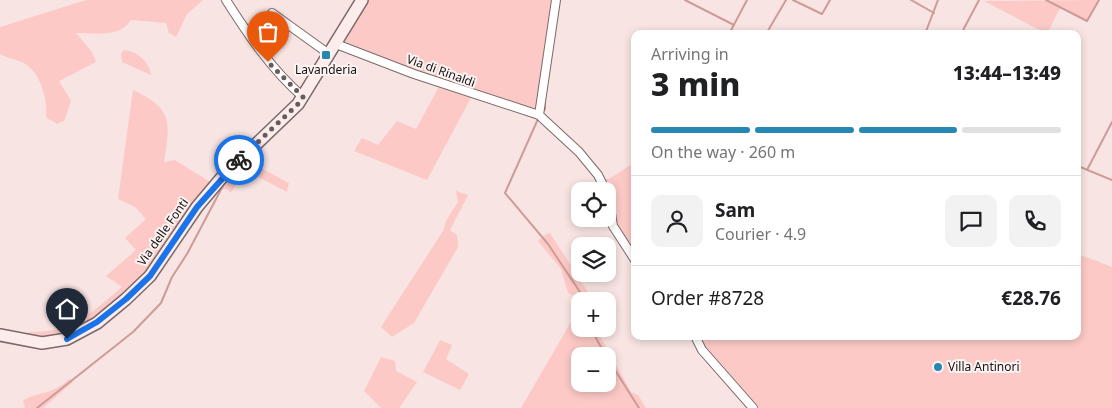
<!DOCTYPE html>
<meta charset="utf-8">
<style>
body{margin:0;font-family:"Noto Sans",sans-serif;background:#f2f2f2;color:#202124;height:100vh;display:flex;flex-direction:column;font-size:19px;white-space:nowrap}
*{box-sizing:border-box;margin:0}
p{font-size:16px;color:#757577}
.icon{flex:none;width:28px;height:28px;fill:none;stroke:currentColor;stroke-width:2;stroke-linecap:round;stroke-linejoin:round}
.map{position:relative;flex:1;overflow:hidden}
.details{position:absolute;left:631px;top:30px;width:450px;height:310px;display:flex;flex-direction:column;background:#fff;border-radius:10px;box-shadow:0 2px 8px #0003}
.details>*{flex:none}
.buttons{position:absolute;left:571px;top:182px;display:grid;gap:10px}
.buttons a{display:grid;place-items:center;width:45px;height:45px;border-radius:10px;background:#fff;box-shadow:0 2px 8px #0003;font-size:25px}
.pin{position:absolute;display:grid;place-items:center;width:42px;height:42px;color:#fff;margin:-51px -21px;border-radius:50% 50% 50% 0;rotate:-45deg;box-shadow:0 0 5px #0007}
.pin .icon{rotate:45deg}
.courier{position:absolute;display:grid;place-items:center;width:50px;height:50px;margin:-25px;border:4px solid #1a73e8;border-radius:50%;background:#fff;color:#222;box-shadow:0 1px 6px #0007}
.head em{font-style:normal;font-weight:800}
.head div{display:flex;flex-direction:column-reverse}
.head{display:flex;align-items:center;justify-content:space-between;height:85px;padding:0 20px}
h1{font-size:32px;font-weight:800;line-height:38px}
.bar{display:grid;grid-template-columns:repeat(4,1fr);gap:8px 5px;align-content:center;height:60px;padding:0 20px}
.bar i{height:6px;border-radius:4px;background:#e0e0e0}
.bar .current{background:#2687b2}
.bar p{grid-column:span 4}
.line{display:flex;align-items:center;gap:12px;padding:0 20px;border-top:1px solid #e0e0e0}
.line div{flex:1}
.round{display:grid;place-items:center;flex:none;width:52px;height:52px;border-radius:10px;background:#f2f2f2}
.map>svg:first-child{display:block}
.green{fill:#fcc9c6;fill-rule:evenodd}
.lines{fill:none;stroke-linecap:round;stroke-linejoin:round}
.stream{stroke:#cd9b98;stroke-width:2}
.street-casing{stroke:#7c6a69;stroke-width:10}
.secondary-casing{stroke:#7c6a69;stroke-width:14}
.street{stroke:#fff;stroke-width:8}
.secondary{stroke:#fceceb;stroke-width:11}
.done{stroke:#675c5b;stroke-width:5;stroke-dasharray:0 9}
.route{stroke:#1a73e8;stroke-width:6}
.poi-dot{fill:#2687b2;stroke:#fcf4f3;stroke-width:2}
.labels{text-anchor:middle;stroke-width:4;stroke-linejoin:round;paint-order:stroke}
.poi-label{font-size:12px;fill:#191212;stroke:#fcf4f3}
.street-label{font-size:12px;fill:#191212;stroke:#fcf4f3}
</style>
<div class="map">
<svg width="1112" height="408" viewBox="0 0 1112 408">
<rect width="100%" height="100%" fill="#f8e4e2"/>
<path class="green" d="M86,0H203L187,14L176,37L169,33L166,23L131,20C120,38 95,33 76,33L92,52L96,62L59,81L71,101L64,121L57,124L46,117C48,99 40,70 22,62C14,59 7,58 0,54V27Z
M362,0H556L539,115L473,94L427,180L354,151L362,138L378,145L397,121L416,129L441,83L336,44Z
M1099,0L1087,21L1060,8L1047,34L984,1Z
M124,50C137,51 150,62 151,75L122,62L121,54Z
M133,90C174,109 170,122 164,162L175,160L215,185L245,154L250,162L289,183L287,192L245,170L231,193L227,189L212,190L150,276L67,339L26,340L28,332C72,333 91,313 122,287L106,276L136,250L125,238L146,219L135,207L118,199Z
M635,162V260L623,244L600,179H609Z
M456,191L468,195L450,230L457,235L458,247L414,323L392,337L381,327L443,231L447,219L458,202Z
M550,233L591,297L590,301H580V329H596L631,392L638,395L646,408H521L579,308L577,298L568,293L561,269L538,241L543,236ZM580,356H608V384H580Z
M1078,254L1112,267V408H752L695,336H1078Z
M440,340L452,345L446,359L469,374L460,390L423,372Z
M381,357L395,361L396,371L417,382L399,408H381L364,391Z
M69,379L73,382L43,408H25L23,400C42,391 52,395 69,379Z"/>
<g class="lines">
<path class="stream" d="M685,0L734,25
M793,0L822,14L830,0
M911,0L934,13
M1046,0L1087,21L1099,0
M729,34L747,0
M766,34L786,0
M925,34L938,0
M961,34L979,0
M541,115L545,109V101
M538,119L505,193L548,244L586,301
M1078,166L1112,180
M1087,170L1112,122
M591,329L606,356
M608,359L639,408
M37,408L133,332L161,303L172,277L187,254L225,182"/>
<defs>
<path id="street" d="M226,0C249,36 271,69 303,97
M272,13L329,54
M336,44L414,74L539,115L579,152L598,175L606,191
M539,115L556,0
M608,195L613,226L635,260
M695,336L702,350L753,408"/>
<path id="secondary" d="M0,335L42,343L67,339L97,323L126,299L150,276L197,207L223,176L298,104L362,0"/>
</defs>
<use href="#street" class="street-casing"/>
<use href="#secondary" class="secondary-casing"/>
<use href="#street" class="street"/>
<use href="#secondary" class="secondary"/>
</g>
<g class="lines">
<path class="done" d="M239,160L298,104L303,97L268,62"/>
<path class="route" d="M67,339L97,322L126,299L150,276L197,207L239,160"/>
</g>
<g class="poi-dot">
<rect x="321" y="50" width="10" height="10" rx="2.5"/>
<circle cx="938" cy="367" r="5"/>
</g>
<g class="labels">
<g class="poi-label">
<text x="326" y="74">Lavanderia</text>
<text x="948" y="371" text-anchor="start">Villa Antinori</text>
</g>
<g class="street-label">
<text transform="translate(441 71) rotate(20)" y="4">Via di Rinaldi</text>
<text transform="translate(163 232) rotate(-55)" y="4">Via delle Fonti</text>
</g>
</g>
</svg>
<div class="buttons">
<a><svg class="icon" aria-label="locate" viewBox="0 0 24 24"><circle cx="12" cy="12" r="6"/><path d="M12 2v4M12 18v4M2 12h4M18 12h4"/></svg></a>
<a><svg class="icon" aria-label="layers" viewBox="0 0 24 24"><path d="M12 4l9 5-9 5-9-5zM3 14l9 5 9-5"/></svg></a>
<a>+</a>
<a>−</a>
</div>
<div class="pin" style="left:268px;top:62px;background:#ea580c"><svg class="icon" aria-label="bag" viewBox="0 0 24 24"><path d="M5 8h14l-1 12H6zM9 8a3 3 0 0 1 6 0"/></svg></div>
<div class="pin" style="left:67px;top:339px;background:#1f2937"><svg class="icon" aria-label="home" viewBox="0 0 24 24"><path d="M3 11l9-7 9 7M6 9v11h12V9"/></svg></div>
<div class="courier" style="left:239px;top:160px"><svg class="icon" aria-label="bike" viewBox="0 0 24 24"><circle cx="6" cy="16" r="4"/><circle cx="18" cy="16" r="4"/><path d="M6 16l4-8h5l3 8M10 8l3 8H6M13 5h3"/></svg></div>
<section class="details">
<div class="head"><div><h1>3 min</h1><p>Arriving in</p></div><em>13:44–13:49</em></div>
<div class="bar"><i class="current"></i><i class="current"></i><i class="current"></i><i></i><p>On the way · 260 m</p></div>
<div class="line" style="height:90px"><a class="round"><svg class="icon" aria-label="person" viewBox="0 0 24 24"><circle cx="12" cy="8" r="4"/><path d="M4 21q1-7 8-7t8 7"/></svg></a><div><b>Sam</b><p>Courier · 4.9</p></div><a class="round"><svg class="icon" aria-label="chat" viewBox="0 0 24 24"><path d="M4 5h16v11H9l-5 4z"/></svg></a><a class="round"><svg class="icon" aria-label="phone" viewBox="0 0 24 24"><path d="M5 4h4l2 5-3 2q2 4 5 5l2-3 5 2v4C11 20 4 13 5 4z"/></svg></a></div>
<div class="line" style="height:65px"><div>Order #8728</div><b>€28.76</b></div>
</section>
</div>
